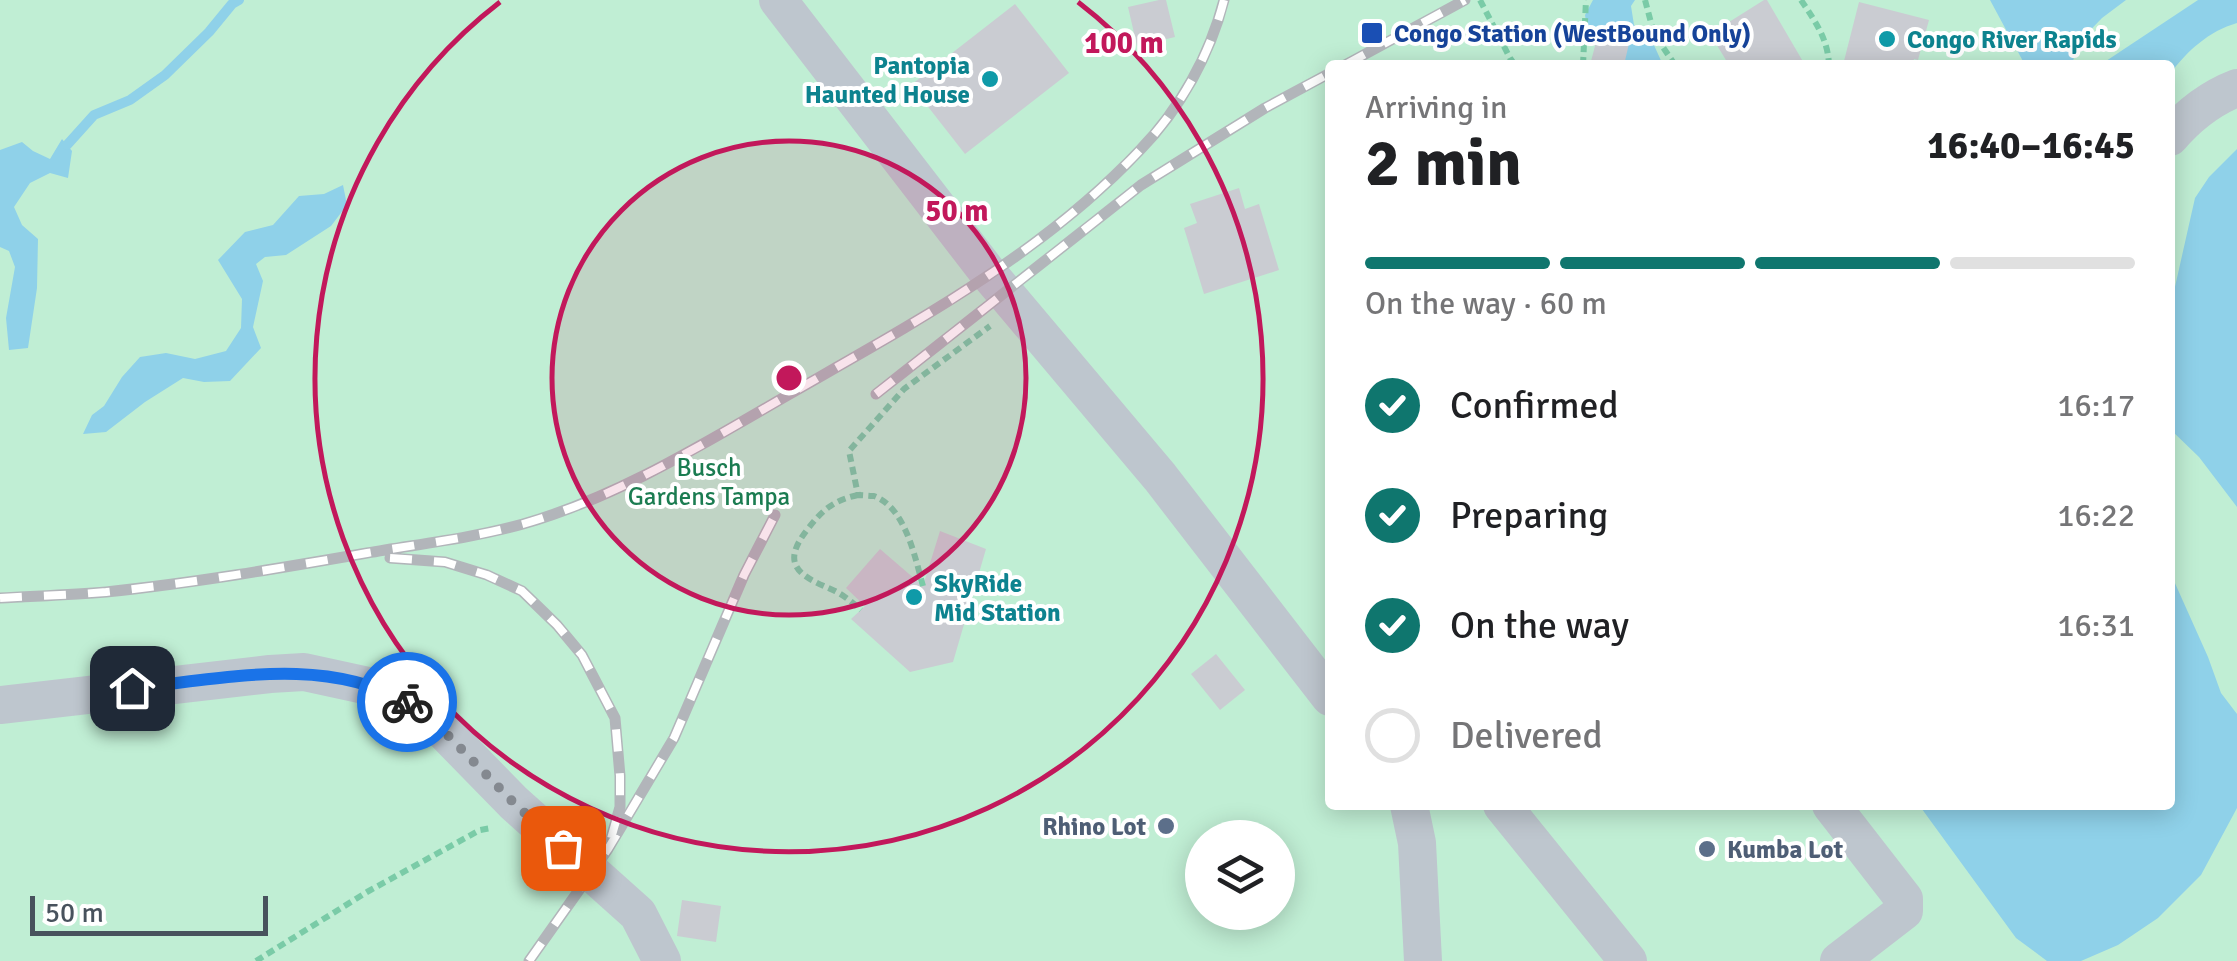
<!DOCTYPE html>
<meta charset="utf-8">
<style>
body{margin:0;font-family:Signika,sans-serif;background:#f6f6f6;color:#202124;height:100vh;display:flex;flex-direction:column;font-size:38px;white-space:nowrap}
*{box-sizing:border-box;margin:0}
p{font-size:32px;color:#757577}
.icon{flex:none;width:55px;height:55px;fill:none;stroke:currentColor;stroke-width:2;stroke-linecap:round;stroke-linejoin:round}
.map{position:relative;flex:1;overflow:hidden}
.details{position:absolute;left:1325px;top:60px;width:850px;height:750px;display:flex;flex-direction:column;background:#fff;border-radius:10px;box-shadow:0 5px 25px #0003}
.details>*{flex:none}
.controls{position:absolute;left:1185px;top:820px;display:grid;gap:20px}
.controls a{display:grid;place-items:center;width:110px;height:110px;border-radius:50%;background:#fff;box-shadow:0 5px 25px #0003;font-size:50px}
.scale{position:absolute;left:30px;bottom:25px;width:238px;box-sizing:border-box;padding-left:10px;border:5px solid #48525d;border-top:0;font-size:28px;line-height:35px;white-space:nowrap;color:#48525d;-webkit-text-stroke:8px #fff;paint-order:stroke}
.pin{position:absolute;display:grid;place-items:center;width:85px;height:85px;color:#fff;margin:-42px;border-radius:20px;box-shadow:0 5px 15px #0006}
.courier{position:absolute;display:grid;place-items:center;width:100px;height:100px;margin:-50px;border:8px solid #1a73e8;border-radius:50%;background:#fff;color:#222;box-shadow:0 2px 12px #0007}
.summary em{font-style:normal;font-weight:700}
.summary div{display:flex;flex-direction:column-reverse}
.summary{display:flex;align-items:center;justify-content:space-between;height:170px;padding:0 40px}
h1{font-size:65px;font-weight:700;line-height:75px}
.bar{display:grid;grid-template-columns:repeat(4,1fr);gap:15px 10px;align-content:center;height:120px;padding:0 40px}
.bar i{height:12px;border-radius:8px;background:#e0e0e0}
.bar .on{background:#0f766e}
.bar p{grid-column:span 4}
ol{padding:0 40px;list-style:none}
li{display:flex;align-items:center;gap:30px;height:110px}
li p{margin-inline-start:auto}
li .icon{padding:10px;border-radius:50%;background:#0f766e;color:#fff;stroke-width:4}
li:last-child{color:#757577}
li i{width:55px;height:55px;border:5px solid #e0e0e0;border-radius:50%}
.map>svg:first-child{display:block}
.green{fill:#c0eed4;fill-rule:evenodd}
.water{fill:#8fd1e9}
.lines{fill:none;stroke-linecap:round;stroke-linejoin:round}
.stream{stroke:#8fd1e9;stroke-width:10}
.building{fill:#caccd2}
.path{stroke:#7acba7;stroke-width:6;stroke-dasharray:8 5;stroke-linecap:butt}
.minor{stroke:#bec6ce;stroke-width:38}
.rail-casing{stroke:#b2b5ba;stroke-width:11}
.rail{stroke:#fff;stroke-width:8;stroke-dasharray:22;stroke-linecap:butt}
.done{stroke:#848990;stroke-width:10;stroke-dasharray:0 18}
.route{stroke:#1a73e8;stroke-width:12}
.ring{fill:none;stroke:#c2185b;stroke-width:5}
.transit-dot{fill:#1a4fb4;stroke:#fff;stroke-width:4}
.culture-dot{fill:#0f9aa8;stroke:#fff;stroke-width:4}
.service-dot{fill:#5c6f8a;stroke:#fff;stroke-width:4}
.labels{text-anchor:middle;stroke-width:8;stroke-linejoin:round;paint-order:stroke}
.transit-label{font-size:25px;font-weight:bold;fill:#164399;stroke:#fff;text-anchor:start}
.culture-label{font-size:25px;font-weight:bold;fill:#0d838f;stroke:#fff;text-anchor:start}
.park-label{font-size:25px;fill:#1b7c51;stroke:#fff}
.service-label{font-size:25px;font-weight:bold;fill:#4e5e75;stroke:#fff;text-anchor:end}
.centre{fill:#c2185b;stroke:#fff;stroke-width:5}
.ring-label{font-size:30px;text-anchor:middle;font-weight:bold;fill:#c2185b;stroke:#fff;stroke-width:8;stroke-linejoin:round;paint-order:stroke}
</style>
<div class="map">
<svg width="2237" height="961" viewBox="0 0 2237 961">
<rect width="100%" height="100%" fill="#f2f0f0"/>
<path class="green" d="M0,0H2237V961H0ZM1330,65H2170V805H1330ZM1202,838H1278V912H1202Z"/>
<path class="water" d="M1593,0H1635L1631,6L1634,25L1653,43L1663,65H1620L1600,38L1587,28L1585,15Z
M1990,0H2126L2102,18L2076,45L2073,62L2076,65H2025Z
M2198,0H2237V23C2209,31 2187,51 2170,74V65H2100Z
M62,139L72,151L68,178L50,173L30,183L14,207L22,225L38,239L37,288L28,348L9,350L6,318L15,267L9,251L0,247V150L22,142L33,151L50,159Z
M2237,149V507L2199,457L2170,429V309L2195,198L2209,177Z
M343,185L347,205L331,226L286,255L265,257L256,264L263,281L253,327L261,348L230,381L204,382L183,378L145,402L106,432L83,434L92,415L104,406L122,377L140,357L166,353L195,359L226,351L241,328L242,299L218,260L245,232L273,225L299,196L324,194Z
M2170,572L2208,657L2221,693L2237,714V808L2201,875L2158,918L2118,945L2081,961H2047L2016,938L1919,805H2170Z"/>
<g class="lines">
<path class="stream" d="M67,145L94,115L130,100L165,75L209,32L232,4L239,0"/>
</g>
<path class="building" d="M1159,0H1166L1175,37L1137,46L1128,7Z
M1764,0H1767L1805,65H1729L1710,34Z
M1859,2L1929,20L1918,60L1914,59L1913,65H1843Z
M1015,4L1069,73L965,154L911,85Z
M1600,27L1631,35L1624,65H1590Z
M1239,188L1245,209L1259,204L1279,270L1204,294L1184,228L1197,223L1190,204Z
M940,531L986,549L953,662L910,672L851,619L865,606L846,588L880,549L923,586Z
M1216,654L1245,690L1220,710L1191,674Z
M682,900L721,906L716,942L677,936Z"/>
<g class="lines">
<path class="path" d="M1480,0L1510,58L1515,65
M1645,0L1654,34L1675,65
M1801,0C1815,21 1828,39 1829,65
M1583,65L1586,0
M858,495C834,500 822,510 807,530C778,567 803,577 835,591C845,596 853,603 861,610
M923,586C915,558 906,508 874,496C873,496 860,495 858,495L849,451L904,389L990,326
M256,961L367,892L480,830L491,828"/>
<path class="minor" d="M778,0L989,274L1160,477L1330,697
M2170,137C2188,116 2211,98 2237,88
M0,705L270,674L304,672L373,687L402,699L429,716L514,803L638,914L662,961
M1409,805L1417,843L1423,961
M1502,805L1628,961
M1831,805L1904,899V911L1839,961"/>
<defs>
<path id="rail" d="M1345,65L1465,0
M876,394L1141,185L1265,108L1330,73
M390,558L445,562L487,575L522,591L557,625L582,655L615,718L620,776V807L608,849
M0,598C35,596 71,595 106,592C193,583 281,568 367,553C419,544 473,538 523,524C618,497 703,444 788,395C912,324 1041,255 1140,150C1180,109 1210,55 1224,0
M529,961L608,849L674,738L744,575L775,515"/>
</defs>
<use href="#rail" class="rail-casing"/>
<use href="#rail" class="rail"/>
</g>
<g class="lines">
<path class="done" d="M407,702L429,716L514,803L563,848"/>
<path class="route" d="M132,688C225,679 322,655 407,702"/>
</g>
<circle cx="789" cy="378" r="237" fill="#c2185b" fill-opacity=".12"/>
<g class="ring">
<circle cx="789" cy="378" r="237"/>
<path d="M1078 2A474 474 0 1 1 500 2"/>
</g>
<rect class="transit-dot" x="1360" y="21" width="24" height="24" rx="5"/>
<g class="culture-dot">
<circle cx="1887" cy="39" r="10"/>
<circle cx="990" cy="79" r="10"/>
<circle cx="914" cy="597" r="10"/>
</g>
<g class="service-dot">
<circle cx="1166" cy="826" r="10"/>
<circle cx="1707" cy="849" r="10"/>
</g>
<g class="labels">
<g class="transit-label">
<text x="1394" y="42">Congo Station (WestBound Only)</text>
</g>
<g class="culture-label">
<text x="1907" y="48">Congo River Rapids</text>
<text x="970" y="74" text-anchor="end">Pantopia<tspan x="970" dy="29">Haunted House</tspan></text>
<text x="934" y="592">SkyRide<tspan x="934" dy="29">Mid Station</tspan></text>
</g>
<g class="park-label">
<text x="709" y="476">Busch<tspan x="709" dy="29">Gardens Tampa</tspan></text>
</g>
<g class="service-label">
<text x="1146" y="835">Rhino Lot</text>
<text x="1727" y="858" text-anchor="start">Kumba Lot</text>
</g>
</g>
<circle cx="789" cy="378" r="15" class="centre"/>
<g class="ring-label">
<text x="1124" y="53">100 m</text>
<text x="957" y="221">50 m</text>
</g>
</svg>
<div class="controls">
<a><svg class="icon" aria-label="layers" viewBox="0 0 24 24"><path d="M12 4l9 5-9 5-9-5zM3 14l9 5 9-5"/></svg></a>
</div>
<div class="scale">50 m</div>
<div class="pin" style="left:563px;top:848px;background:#ea580c"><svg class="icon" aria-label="bag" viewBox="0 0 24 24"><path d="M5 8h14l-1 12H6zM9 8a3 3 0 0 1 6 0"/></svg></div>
<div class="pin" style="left:132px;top:688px;background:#1f2937"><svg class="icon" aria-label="home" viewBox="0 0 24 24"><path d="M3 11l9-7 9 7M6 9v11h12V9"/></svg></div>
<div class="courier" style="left:407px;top:702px"><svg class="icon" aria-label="bike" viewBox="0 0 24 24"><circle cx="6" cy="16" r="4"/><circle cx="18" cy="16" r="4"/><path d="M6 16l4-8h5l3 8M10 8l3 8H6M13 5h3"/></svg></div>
<section class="details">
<div class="summary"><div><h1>2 min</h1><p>Arriving in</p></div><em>16:40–16:45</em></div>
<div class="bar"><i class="on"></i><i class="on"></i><i class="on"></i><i></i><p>On the way · 60 m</p></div>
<ol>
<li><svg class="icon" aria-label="check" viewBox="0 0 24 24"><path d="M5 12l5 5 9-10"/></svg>Confirmed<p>16:17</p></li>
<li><svg class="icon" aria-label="check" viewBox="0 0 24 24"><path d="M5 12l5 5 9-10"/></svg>Preparing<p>16:22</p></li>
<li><svg class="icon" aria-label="check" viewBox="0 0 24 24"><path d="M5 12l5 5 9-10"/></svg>On the way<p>16:31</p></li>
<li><i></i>Delivered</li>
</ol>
</section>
</div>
